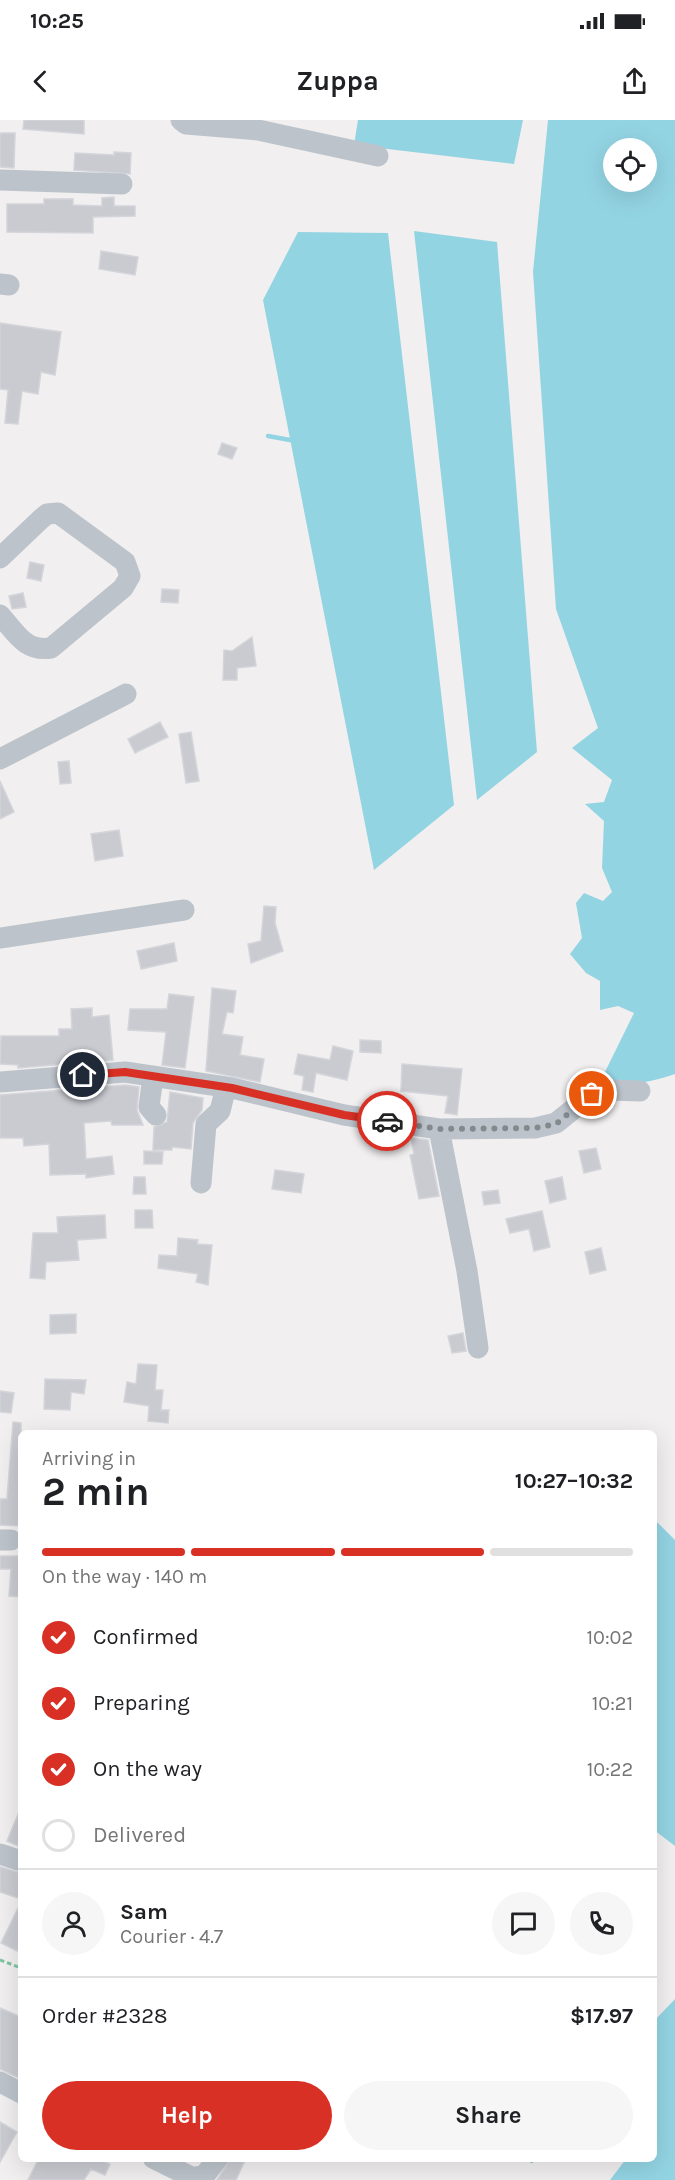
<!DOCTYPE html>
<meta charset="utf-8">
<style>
body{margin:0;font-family:Karla,sans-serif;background:#f6f6f6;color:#202124;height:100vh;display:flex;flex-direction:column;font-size:22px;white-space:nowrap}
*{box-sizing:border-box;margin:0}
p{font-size:20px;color:#757577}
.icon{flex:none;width:33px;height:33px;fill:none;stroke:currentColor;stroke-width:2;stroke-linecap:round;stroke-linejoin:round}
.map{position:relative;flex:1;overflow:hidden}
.details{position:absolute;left:18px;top:1310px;width:639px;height:732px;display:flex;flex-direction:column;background:#fff;border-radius:9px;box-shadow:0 6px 24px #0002}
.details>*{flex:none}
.buttons{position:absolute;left:603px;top:18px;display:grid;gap:12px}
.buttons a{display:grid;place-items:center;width:54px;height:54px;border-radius:50%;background:#fff;box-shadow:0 6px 24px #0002;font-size:30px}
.pin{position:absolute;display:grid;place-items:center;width:51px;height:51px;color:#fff;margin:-26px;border:3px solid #fff;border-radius:50%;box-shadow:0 2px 6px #0007}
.courier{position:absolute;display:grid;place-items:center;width:60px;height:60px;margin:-30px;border:4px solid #d93025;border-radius:50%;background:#fff;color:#222;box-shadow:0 2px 8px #0007}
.headline em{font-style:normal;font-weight:700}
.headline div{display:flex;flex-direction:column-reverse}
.headline{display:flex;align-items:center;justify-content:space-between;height:102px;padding:0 24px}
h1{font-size:39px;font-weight:700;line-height:45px}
.bar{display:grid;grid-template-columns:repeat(4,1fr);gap:9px 6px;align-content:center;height:72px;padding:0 24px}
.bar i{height:8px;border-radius:4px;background:#e0e0e0}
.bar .current{background:#d93025}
.bar p{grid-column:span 4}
.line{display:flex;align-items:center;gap:15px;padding:0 24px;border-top:2px solid #e0e0e0}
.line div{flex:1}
.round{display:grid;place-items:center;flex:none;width:63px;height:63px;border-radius:32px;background:#f6f6f6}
ol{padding:0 24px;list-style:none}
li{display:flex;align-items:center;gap:18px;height:66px}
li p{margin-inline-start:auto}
li .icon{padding:6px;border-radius:50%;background:#d93025;color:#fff;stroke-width:4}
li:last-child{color:#757577}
li i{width:33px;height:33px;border:3px solid #e0e0e0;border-radius:50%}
.primary-button{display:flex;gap:12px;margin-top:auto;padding:12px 24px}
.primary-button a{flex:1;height:69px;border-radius:36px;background:#d93025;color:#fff;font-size:24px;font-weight:700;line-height:69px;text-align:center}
.primary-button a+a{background:#f6f6f6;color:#202124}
.status{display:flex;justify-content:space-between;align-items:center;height:42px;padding:0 30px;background:#fff;direction:ltr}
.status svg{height:16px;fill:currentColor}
header{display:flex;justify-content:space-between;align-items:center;height:78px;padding:0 24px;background:#fff;font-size:27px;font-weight:700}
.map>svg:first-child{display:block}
.water{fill:#93d4e3;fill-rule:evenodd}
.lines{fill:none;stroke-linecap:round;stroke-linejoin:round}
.stream{stroke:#93d4e3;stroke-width:4.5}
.building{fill:#c9cbd1;stroke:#d3d5da;stroke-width:1.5}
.path{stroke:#7dc5a0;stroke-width:3;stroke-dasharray:4.5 3;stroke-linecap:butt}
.minor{stroke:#bcc3ca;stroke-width:21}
.done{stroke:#84898e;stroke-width:6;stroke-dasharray:0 10.8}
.route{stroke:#d93025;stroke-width:8}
</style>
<div class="status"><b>10:25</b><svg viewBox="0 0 49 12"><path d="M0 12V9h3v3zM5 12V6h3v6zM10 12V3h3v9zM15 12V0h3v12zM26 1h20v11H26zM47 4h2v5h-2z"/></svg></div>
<header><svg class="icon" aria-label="back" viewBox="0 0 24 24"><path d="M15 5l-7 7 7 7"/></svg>Zuppa<svg class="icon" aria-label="share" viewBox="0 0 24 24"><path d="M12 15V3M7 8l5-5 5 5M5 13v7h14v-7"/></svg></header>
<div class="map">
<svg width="675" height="2060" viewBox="0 0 675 2060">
<rect width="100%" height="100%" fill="#f1efef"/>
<path class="water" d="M358,0H523L514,44L354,25Z
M548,0H675V954C648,963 629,967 602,958L634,893L618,886L600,890V861L586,853L570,834L582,818L576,783L584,773L603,781L612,772L602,748L604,701L585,684L604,682L612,660L572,628L598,608L556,489L533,152ZM614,28H646V62H614Z
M414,111L497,122L537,632L477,680Z
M298,112L388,113L454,685L374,750L263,180Z
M654,1399L675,1420V1726L654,1710Z
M675,1879V2060H610L626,2039L654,2038V1901Z"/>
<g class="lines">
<path class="stream" d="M268,316L290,320"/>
</g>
<path class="building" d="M24,0H84V14L23,9Z
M0,13H15L14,48L0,47Z
M114,32L131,33L130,54L74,50L75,33L114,35Z
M114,77V86H135V96L93,97V113L7,112V84H44V79H73V85L102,86V78Z
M101,131L138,137L135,155L99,149Z
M0,203L61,212L55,255L41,252L38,274L22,271L18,304L5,303L8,270L0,269Z
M222,323L237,328L232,339L218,334Z
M30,442L44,445L41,461L27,458Z
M162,469L179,470L178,483L161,482Z
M23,473L26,487L12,489L9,476Z
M252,517L256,546L237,548V560H223L224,530L232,531Z
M160,602L168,617L135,633L128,619Z
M191,612L199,661L186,663L179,614Z
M69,641L71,663L60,664L58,642Z
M0,661L14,692L0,699Z
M119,710L123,736L95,741L91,714Z
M264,786L276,787L275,803L283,831L251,843L248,824L261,821Z
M174,823L177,841L141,849L137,831Z
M212,868L236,871L233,893L227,892L222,914L243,917L240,935L264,939L260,962L206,951Z
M169,874L194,877L185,948L162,945L166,912L128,910L130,889H167Z
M92,888V897L109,895L113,940L18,948V945L0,944L1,916H59V909H72L71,889Z
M360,920L381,921V933L360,932Z
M333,926L353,931L347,960L316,953L313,972L302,970L304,956L294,954L298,934L330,940Z
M402,944L462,949L457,995L445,993L448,976L401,971Z
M125,965L139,967L137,990L143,1005H112L111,1001L84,1003L86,1039L112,1036L114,1054L86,1058V1054L50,1055L49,1024L24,1026L23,1018H0V975Z
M170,972L203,978L202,990L193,1003L191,1029L172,1027V1030H153L154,1007L167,1002Z
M411,1018L428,1020L439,1076L419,1079L410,1035L414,1034Z
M596,1028L601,1049L584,1053L579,1031Z
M144,1031L163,1032L162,1044H144Z
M275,1050L304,1054L301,1073L272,1069Z
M134,1057H145L146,1074H133Z
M562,1057L566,1079L550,1083L545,1061Z
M498,1070L500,1083L484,1085L482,1072Z
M135,1090H152L153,1108H135Z
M542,1091L550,1127L534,1131L529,1109L510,1113L506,1099Z
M105,1095L106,1118L77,1120L79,1140L46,1142L45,1159L30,1158L33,1113H58L57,1097Z
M178,1118L198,1120L197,1124L212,1125L208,1165L196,1162L198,1154L158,1148L159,1135L177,1136Z
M601,1128L606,1150L590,1154L585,1132Z
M76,1194V1213L50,1214V1195Z
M463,1213L466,1231L452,1233L448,1216Z
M138,1244L157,1245L155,1270H163L161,1290H169L168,1303L148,1301L149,1286L124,1282L127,1262L136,1264Z
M45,1259L86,1260L84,1274L71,1272L70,1290L44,1289Z
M0,1271L14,1273L11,1293L0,1292Z
M13,1302L21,1303V1406L0,1405V1379H7Z
M0,1436H21V1477L9,1476L11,1449H0Z
M21,1687V1727L7,1721Z
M0,1747L21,1753V1779L0,1772Z
M21,1782V1823L17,1831L1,1823Z
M0,1888L21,1897V1959L0,1949Z
M0,2002L17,2012L0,2042Z
M39,2038H97L110,2044L105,2055L91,2049L84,2060H28Z
M231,2038H246L236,2060H217Z"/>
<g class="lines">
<path class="path" d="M0,1840L21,1848
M524,2038L533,2042"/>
<path class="minor" d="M181,0L186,4L258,10L378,36
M0,60L122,64
M0,164L9,165
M0,438L41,399L47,394L58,393L125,442L130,456L123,468L51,528C25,532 16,513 0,495
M0,639L126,574
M0,818L184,790
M153,956L149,987L156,995
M0,962L125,952L232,968L344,995L439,1009L535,1008L556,1003L592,974L611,970L640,971
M439,1009L467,1151L478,1228
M201,1063L206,1004L220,991L226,967
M0,1420H11
M0,1734L18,1740
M0,1962L21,1973
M153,2038L193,2058L205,2055L218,2038"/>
</g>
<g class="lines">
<path class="done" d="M387,1001L439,1009L535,1008L556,1004L592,974"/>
<path class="route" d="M83,955L125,952L232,968L344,995L387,1001"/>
</g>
</svg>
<div class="buttons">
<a><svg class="icon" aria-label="locate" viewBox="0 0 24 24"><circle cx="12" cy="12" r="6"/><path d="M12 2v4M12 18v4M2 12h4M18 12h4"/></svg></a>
</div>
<div class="pin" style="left:592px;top:974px;background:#ea580c"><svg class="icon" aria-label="bag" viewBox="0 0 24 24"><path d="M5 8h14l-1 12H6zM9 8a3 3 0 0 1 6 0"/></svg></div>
<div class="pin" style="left:83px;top:955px;background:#1f2937"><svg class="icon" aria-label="home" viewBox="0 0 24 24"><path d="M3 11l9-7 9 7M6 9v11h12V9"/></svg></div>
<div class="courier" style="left:387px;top:1001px"><svg class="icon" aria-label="car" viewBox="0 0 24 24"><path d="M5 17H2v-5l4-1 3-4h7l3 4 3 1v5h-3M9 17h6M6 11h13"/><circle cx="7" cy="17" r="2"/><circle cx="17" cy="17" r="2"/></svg></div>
<section class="details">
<div class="headline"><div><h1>2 min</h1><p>Arriving in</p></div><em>10:27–10:32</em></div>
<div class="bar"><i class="current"></i><i class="current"></i><i class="current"></i><i></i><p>On the way · 140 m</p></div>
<ol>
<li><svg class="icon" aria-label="check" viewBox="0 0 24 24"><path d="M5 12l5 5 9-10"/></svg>Confirmed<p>10:02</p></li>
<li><svg class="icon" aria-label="check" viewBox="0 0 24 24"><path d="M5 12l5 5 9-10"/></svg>Preparing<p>10:21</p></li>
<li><svg class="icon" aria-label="check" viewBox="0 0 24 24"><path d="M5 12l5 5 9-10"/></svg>On the way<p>10:22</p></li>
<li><i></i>Delivered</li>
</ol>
<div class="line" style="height:108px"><a class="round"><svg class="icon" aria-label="person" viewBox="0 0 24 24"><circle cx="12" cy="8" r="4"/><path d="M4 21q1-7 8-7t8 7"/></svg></a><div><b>Sam</b><p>Courier · 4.7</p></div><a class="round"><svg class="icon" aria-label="chat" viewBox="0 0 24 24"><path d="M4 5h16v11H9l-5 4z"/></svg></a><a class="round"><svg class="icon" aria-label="phone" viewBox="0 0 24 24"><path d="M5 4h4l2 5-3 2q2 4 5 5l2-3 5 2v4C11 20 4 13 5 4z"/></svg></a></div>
<div class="line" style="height:78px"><div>Order #2328</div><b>$17.97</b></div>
<div class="primary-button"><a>Help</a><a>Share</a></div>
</section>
</div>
